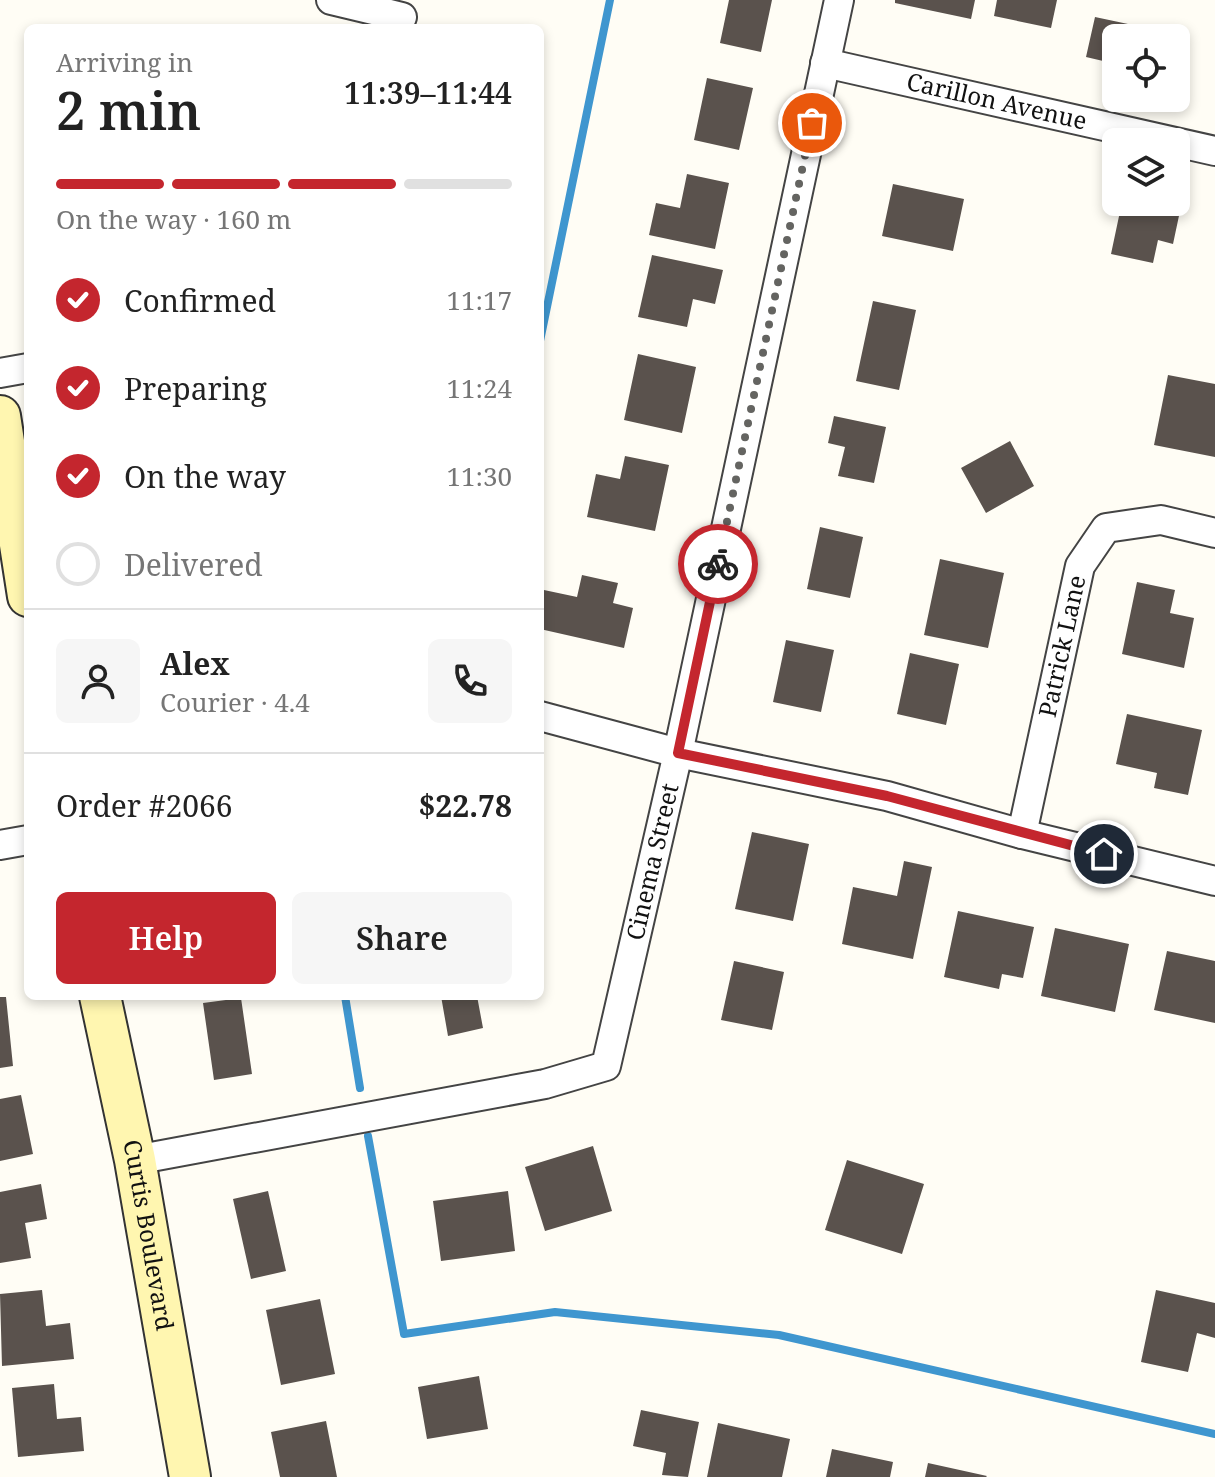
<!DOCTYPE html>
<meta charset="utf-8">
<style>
body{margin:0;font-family:"Noto Serif",serif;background:#f6f6f6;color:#222;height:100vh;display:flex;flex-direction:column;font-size:30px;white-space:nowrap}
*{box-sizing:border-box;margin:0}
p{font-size:26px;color:#767676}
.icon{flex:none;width:44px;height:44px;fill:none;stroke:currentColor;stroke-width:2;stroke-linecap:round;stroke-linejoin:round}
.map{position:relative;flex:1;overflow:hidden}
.panel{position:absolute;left:24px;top:24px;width:520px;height:976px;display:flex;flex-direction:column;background:#fff;border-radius:12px;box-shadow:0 4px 12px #0003}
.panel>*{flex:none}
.buttons{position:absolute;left:1102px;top:24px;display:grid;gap:16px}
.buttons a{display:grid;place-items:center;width:88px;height:88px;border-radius:12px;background:#fff;box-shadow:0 4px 12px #0003;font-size:40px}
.pin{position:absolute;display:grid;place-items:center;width:68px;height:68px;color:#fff;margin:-34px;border:4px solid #fff;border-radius:50%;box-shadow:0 2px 8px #0007}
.courier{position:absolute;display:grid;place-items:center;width:80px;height:80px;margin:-40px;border:6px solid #c4262e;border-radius:50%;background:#fff;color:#222;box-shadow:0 2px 10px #0007}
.head em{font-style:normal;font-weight:600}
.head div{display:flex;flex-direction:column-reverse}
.head{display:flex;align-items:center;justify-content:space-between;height:136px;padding:0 32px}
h1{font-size:52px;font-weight:600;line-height:60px}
.bar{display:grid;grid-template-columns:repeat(4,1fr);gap:12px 8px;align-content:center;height:96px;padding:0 32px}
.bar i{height:10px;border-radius:6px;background:#e0e0e0}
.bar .selected{background:#c4262e}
.bar p{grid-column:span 4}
.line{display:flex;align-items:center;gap:20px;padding:0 32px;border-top:2px solid #e0e0e0}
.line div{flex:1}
.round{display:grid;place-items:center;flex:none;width:84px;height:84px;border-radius:12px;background:#f6f6f6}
ol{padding:0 32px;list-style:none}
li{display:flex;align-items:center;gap:24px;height:88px}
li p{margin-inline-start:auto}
li .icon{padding:8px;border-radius:50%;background:#c4262e;color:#fff;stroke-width:4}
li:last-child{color:#767676}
li i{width:44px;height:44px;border:4px solid #e0e0e0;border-radius:50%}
.primary-button{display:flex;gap:16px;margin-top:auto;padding:16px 32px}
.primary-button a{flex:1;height:92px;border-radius:12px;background:#c4262e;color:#fff;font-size:32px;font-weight:600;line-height:92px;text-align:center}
.primary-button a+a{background:#f6f6f6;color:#222}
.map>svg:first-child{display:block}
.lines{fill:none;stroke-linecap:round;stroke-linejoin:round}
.stream{stroke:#3f96cf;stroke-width:8}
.building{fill:#5a524d}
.street-casing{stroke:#444;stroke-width:32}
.secondary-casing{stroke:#333;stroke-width:44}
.street{stroke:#fff;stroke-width:28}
.secondary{stroke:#fff6b0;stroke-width:40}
.done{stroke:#646461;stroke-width:8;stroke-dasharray:0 14.4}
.route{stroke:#c4262e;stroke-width:10}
.labels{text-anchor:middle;stroke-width:8;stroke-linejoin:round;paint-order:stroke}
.street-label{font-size:24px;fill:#111;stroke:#fff}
</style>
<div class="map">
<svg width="1215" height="1477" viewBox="0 0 1215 1477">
<rect width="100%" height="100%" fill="#fffdf5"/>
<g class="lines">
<path class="stream" d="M540,341L610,0
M345,996L360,1088
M368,1136L404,1334L555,1312L779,1335L1215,1434"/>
</g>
<path class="building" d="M729,0H772L761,52L720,43Z
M895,0H975L971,19L895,3Z
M997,0H1057L1051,28L994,16Z
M1095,17L1161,31L1160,38H1116V64L1086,57Z
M707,78L753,88L739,150L694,140Z
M687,174L729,183L715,249L649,235L656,203L680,208Z
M893,184L964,199L953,251L882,236Z
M1122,202H1139L1180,211L1173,244L1158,240L1153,263L1111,254Z
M652,255L723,270L715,304L693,299L687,327L638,317Z
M873,301L916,310L899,390L856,381Z
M638,354L696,367L682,433L624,420Z
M1168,375L1215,384V457L1154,445Z
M834,416L886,427L874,483L838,476L845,447L828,443Z
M1010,441L1034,486L986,513L961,468Z
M625,456L669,465L655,531L587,517L596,474L620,479Z
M820,527L863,537L850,598L807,589Z
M940,559L1004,573L988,648L924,635Z
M582,575L618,583L613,603L633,608L624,648L540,629V610L544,590L577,597Z
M1137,582L1175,590L1170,613L1194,618L1184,668L1122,654Z
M786,640L834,650L821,712L773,702Z
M910,653L959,664L946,725L897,714Z
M1127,714L1202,730L1188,795L1154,788L1157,773L1116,764Z
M752,832L809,844L793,921L735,909Z
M904,861L932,867L913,959L842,944L853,887L897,896Z
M958,911L1034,927L1023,978L1002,974L999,989L944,977Z
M1055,928L1129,944L1115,1012L1041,996Z
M1167,951L1215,961V1023L1154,1010Z
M734,961L784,972L772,1030L721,1020Z
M441,996H477L483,1028L448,1036Z
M0,997H6L13,1066L0,1068Z
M241,998L252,1074L214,1080L203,1003Z
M21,1095L33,1154L0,1161V1099Z
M593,1146L612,1211L545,1231L525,1167Z
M847,1160L924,1184L902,1254L825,1230Z
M41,1184L47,1219L25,1223L31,1258L0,1263V1192Z
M268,1191L286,1271L251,1279L233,1199Z
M508,1191L515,1251L441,1261L433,1201Z
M42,1290L46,1326L70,1323L74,1359L2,1366L0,1294Z
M1156,1290L1215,1303V1338L1197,1333L1188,1372L1141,1362Z
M320,1299L335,1374L281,1385L266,1310Z
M479,1376L488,1429L427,1439L418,1387Z
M54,1384L57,1419L81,1417L84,1451L18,1457L12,1388Z
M641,1410L699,1422L688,1477L662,1475L666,1453L633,1446Z
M326,1421L337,1477H280L271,1432Z
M718,1423L790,1439L782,1477H707Z
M832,1449L893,1462L890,1477H826Z
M928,1463L987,1476L986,1477H925Z"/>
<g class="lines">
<defs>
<g id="street">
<path d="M331,0L402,17"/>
<path id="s1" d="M825,63L1215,151"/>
<path d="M0,373L28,368"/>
<path d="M540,716L678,753L887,796L1022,834L1215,881"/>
<path id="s2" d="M1022,834L1080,566L1106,528L1161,520L1215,533"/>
<path d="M0,845L28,840"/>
<path id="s3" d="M135,1160L545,1084L606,1066L678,753L839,0"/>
</g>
<g id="secondary">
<path d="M0,416L28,596"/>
<path id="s4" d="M100,996L135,1160L190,1477"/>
</g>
</defs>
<use href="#street" class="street-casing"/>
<use href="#secondary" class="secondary-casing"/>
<use href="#street" class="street"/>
<use href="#secondary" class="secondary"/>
</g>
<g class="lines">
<path class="done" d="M718,564L812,123"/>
<path class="route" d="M718,564L678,753L887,796L1104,854"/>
</g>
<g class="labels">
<g class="street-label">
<text dy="8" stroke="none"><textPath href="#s1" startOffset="176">Carillon Avenue</textPath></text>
<text dy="8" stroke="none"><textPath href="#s2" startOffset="192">Patrick Lane</textPath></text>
<text dy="8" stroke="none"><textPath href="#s3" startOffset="690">Cinema Street</textPath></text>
<text dy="8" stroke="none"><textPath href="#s4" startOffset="244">Curtis Boulevard</textPath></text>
</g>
</g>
</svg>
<div class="buttons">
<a><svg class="icon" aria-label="locate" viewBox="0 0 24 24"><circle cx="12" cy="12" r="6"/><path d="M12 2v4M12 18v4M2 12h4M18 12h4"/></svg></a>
<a><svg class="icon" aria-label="layers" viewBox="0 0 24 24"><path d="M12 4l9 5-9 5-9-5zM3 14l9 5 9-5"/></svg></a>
</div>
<div class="pin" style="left:812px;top:123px;background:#ea580c"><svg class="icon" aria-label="bag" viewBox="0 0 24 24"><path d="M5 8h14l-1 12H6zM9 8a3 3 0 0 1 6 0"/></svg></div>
<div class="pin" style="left:1104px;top:854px;background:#1f2937"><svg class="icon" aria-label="home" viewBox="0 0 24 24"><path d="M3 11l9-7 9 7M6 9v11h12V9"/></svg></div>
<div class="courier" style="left:718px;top:564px"><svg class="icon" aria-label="bike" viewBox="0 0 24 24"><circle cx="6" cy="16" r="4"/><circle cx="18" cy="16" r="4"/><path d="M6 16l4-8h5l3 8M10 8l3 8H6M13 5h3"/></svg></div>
<section class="panel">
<div class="head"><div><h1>2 min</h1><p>Arriving in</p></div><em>11:39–11:44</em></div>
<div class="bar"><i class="selected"></i><i class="selected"></i><i class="selected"></i><i></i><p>On the way · 160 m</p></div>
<ol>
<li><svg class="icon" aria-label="check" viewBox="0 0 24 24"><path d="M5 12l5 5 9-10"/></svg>Confirmed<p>11:17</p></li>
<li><svg class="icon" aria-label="check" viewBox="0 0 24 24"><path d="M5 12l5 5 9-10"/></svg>Preparing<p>11:24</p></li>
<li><svg class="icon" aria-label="check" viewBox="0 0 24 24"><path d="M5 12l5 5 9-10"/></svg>On the way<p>11:30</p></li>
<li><i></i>Delivered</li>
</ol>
<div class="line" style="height:144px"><a class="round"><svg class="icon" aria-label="person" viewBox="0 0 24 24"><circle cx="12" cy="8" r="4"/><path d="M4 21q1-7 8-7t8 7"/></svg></a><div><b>Alex</b><p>Courier · 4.4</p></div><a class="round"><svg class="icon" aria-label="phone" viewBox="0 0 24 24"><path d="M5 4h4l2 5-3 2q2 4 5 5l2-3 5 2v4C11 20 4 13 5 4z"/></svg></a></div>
<div class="line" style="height:104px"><div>Order #2066</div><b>$22.78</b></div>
<div class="primary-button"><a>Help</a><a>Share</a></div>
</section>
</div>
